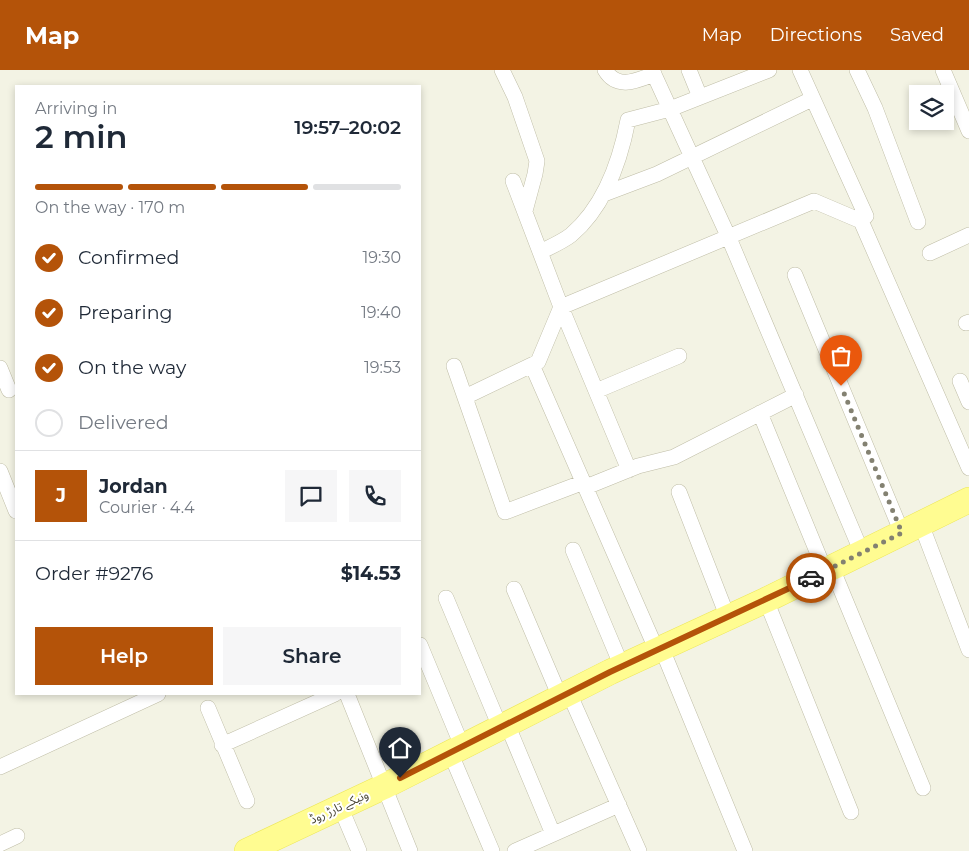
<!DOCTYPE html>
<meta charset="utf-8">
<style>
body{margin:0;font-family:Montserrat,"Noto Sans Arabic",sans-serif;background:#f6f6f7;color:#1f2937;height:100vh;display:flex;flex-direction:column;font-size:19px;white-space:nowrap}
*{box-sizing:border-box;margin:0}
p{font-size:16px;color:#747a83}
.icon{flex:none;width:28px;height:28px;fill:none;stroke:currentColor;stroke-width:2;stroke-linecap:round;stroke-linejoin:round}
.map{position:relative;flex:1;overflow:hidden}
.sheet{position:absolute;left:15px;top:15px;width:406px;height:610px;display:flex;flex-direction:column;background:#fff;border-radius:0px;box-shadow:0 2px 8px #0003}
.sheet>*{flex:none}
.buttons{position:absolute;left:909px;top:15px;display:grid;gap:10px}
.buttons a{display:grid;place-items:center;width:45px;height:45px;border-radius:0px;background:#fff;box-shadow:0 2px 8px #0003;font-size:25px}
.pin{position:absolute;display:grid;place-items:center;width:42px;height:42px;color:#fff;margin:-51px -21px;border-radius:50% 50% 50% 0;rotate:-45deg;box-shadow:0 0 5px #0007}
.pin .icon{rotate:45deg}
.courier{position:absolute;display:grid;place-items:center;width:50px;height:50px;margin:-25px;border:4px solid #b45309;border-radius:50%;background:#fff;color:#222;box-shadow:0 1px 6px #0007}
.overview em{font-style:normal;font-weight:600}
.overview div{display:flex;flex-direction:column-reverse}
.overview{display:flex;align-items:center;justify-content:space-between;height:85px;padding:0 20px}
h1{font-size:32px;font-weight:600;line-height:38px}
.bar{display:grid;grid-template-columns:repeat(4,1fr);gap:8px 5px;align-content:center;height:60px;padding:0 20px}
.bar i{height:6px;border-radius:4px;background:#e0e1e3}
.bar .active{background:#b45309}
.bar p{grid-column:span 4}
.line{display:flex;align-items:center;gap:12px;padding:0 20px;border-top:1px solid #e0e1e3}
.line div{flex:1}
.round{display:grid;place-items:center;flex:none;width:52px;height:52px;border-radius:0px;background:#f6f6f7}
ol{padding:0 20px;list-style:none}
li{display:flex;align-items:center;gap:15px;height:55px}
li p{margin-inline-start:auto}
li .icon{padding:5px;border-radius:50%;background:#b45309;color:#fff;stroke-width:4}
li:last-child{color:#747a83}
li i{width:28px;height:28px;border:2px solid #e0e1e3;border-radius:50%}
.cta{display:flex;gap:10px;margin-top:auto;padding:10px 20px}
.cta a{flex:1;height:58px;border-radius:0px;background:#b45309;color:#fff;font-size:20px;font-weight:600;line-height:58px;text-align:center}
.cta a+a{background:#f6f6f7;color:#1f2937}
header{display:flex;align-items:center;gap:30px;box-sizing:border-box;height:70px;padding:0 25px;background:#b45309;color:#fff}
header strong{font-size:24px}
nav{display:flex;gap:28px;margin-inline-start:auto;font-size:18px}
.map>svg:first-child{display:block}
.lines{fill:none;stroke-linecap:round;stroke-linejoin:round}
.street-casing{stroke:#bfbda6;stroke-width:16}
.primary-casing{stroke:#ede758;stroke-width:26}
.street{stroke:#fff;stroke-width:15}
.primary{stroke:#fffc91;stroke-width:25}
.done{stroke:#838171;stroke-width:5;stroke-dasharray:0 9}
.route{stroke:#b45309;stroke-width:6}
.labels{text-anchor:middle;stroke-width:4;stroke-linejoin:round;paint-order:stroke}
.street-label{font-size:12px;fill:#464333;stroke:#fff}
</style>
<header>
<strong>Map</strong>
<nav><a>Map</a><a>Directions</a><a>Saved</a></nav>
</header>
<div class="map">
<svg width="969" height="781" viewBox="0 0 969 781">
<rect width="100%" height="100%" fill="#f3f3e4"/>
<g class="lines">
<defs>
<path id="street" d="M502,0L515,27L537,91L535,104L525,141
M605,0C617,20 636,11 654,4
M652,0L729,168L862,483
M689,0L700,27
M800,0L866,146L861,151L969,398
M857,0L875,38L918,152
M943,0L969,61
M604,124L657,104L812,29
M540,182C550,177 562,172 571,165C605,136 620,92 628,50L670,39L769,0
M930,183L969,165
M795,205L902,463
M966,253L969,252
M532,295L657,581
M454,296L505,442L584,412
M0,298L9,320
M960,311L969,332
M596,321L679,286
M465,327L538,292L561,237L513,111
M760,343L825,501
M629,400L561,237L814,131L861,151
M0,401L16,441
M586,417L638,396L674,387L796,325
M679,422L728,548
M921,454L969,580
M573,480L622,597
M832,498L923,718
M514,519L560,627
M446,528L500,657
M766,530L851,742
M420,575L462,676
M662,579L745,781
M569,623L639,781
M347,624L410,781
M208,638L247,731
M507,654L553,764
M222,675L335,624
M450,682L492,781
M0,697L158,624
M340,736L359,781
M0,774L17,766
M515,781L619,735"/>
<path id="primary" d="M247,781L383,717L610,602L766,530L969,430"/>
</defs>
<use href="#street" class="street-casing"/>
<use href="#primary" class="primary-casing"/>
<use href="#street" class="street"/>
<use href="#primary" class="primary"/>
</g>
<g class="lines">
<path class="done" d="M811,508L902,463L841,316"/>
<path class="route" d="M400,708L610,602L811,508"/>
</g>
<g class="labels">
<g class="street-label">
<text transform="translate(339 737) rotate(-25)" y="4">ونیکے تارڑ روڈ</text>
</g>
</g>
</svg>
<div class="buttons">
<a><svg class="icon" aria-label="layers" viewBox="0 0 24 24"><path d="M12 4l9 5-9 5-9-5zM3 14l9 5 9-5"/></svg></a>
</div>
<div class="pin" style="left:841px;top:316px;background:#ea580c"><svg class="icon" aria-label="bag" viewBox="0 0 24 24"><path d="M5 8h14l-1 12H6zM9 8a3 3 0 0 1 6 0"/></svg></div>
<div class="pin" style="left:400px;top:708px;background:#1f2937"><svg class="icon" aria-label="home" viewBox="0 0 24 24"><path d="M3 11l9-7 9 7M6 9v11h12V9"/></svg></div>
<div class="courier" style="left:811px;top:508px"><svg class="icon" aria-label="car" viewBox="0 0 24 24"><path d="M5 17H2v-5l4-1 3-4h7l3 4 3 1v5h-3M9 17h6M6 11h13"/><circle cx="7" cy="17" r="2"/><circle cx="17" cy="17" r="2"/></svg></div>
<section class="sheet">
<div class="overview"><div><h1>2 min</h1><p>Arriving in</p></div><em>19:57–20:02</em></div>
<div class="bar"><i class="active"></i><i class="active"></i><i class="active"></i><i></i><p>On the way · 170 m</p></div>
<ol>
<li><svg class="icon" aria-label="check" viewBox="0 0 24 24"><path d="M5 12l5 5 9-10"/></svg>Confirmed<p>19:30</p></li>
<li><svg class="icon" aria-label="check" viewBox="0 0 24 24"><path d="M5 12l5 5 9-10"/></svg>Preparing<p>19:40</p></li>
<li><svg class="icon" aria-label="check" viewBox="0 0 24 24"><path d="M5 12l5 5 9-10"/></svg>On the way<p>19:53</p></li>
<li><i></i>Delivered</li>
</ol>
<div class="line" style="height:90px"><b class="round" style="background:#b45309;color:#fff">J</b><div><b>Jordan</b><p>Courier · 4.4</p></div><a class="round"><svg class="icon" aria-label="chat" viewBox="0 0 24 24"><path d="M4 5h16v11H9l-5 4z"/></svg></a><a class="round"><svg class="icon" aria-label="phone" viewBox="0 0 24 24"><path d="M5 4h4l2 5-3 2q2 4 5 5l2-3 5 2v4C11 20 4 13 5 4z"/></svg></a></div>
<div class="line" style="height:65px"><div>Order #9276</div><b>$14.53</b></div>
<div class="cta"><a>Help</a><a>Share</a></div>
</section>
</div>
